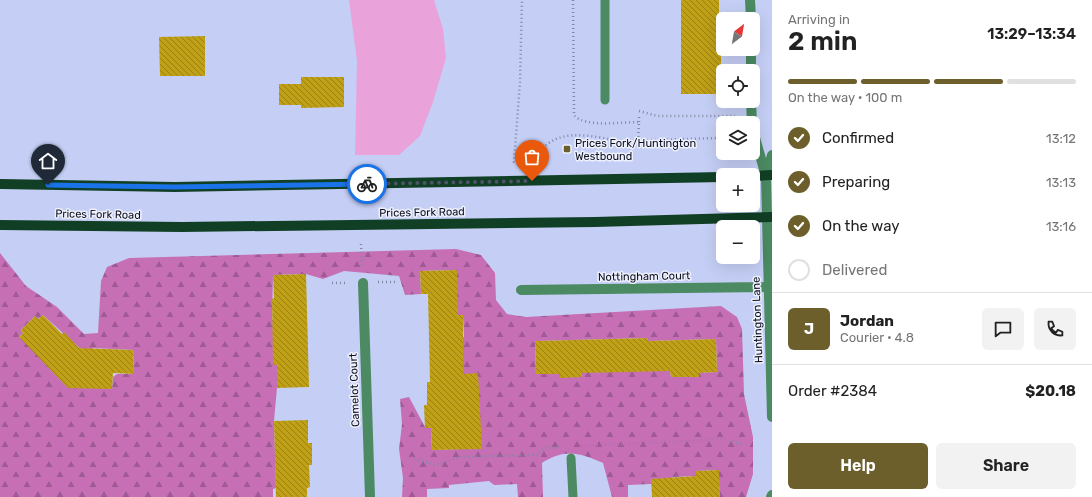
<!DOCTYPE html>
<meta charset="utf-8">
<style>
body{margin:0;font-family:Rubik,sans-serif;background:#f2f2f2;color:#222;height:100vh;display:flex;flex-direction:column;font-size:15px;white-space:nowrap}
*{box-sizing:border-box;margin:0}
p{font-size:13px;color:#767676}
.icon{flex:none;width:22px;height:22px;fill:none;stroke:currentColor;stroke-width:2;stroke-linecap:round;stroke-linejoin:round}
.map{position:relative;flex:1;overflow:hidden}
.side{display:flex;flex-direction:column;background:#fff;width:320px}
.side>*{flex:none}
.needle{width:26px;rotate:31deg}
.fabs{position:absolute;left:716px;top:12px;display:grid;gap:8px}
.fabs a{display:grid;place-items:center;width:44px;height:44px;border-radius:6px;background:#fff;box-shadow:0 4px 16px #0002;font-size:20px}
.pin{position:absolute;display:grid;place-items:center;width:34px;height:34px;color:#fff;margin:-41px -17px;border-radius:50% 50% 50% 0;rotate:-45deg;box-shadow:0 0 4px #0007}
.pin .icon{rotate:45deg}
.courier{position:absolute;display:grid;place-items:center;width:40px;height:40px;margin:-20px;border:3px solid #1a73e8;border-radius:50%;background:#fff;color:#222;box-shadow:0 1px 5px #0007}
.headline em{font-style:normal;font-weight:600}
.headline div{display:flex;flex-direction:column-reverse}
.headline{display:flex;align-items:center;justify-content:space-between;height:68px;padding:0 16px}
h1{font-size:26px;font-weight:600;line-height:30px}
.bar{display:grid;grid-template-columns:repeat(4,1fr);gap:6px 4px;align-content:center;height:48px;padding:0 16px}
.bar i{height:5px;border-radius:3px;background:#e0e0e0}
.bar .selected{background:#6c5f2c}
.bar p{grid-column:span 4}
.line{display:flex;align-items:center;gap:10px;padding:0 16px;border-top:1px solid #e0e0e0}
.line div{flex:1}
.round{display:grid;place-items:center;flex:none;width:42px;height:42px;border-radius:6px;background:#f2f2f2}
ol{padding:0 16px;list-style:none}
li{display:flex;align-items:center;gap:12px;height:44px}
li p{margin-inline-start:auto}
li .icon{padding:4px;border-radius:50%;background:#6c5f2c;color:#fff;stroke-width:4}
li:last-child{color:#767676}
li i{width:22px;height:22px;border:2px solid #e0e0e0;border-radius:50%}
.primary-button{display:flex;gap:8px;margin-top:auto;padding:8px 16px}
.primary-button a{flex:1;height:46px;border-radius:6px;background:#6c5f2c;color:#fff;font-size:16px;font-weight:600;line-height:46px;text-align:center}
.primary-button a+a{background:#f2f2f2;color:#222}
main{display:flex;flex:1;min-height:0}
.map>svg:first-child{display:block}
.green{fill:#eaa2db}
.forest{fill:url(#forest-firs);fill-rule:evenodd}
.building{fill:url(#building-back-hatch)}
.lines{fill:none;stroke-linecap:round;stroke-linejoin:round}
.path{stroke:#8088a4;stroke-width:2.5;stroke-dasharray:1 3;stroke-linecap:butt}
.lane{stroke:#4b8a62;stroke-width:9}
.street{stroke:#4b8a62;stroke-width:10}
.primary{stroke:#113f25;stroke-width:10}
.done{stroke:#4d5369;stroke-width:4;stroke-dasharray:0 7.2}
.route{stroke:#1a73e8;stroke-width:5}
.poi-dot{fill:#6c5f2c;stroke:#eef1fd;stroke-width:1.5}
.labels{text-anchor:middle;stroke-width:3;stroke-linejoin:round;paint-order:stroke}
.poi-label{font-size:11px;fill:#0d101d;stroke:#eef1fd;text-anchor:start}
.street-label{font-size:11px;fill:#0d101d;stroke:#eef1fd}
</style>
<main>
<div class="map">
<svg width="772" height="497" viewBox="0 0 772 497">
<defs>
<pattern id="forest-firs" width="22" height="20" patternUnits="userSpaceOnUse"><rect width="22" height="20" fill="#c66fb5"/><path d="M5 1l3.5 6h-7zM16 11l3.5 6h-7z" fill="#9f5a93"/></pattern>
<pattern id="building-back-hatch" width="6" height="6" patternUnits="userSpaceOnUse"><rect width="6" height="6" fill="#bfa017"/><path d="M-1 5l2 2M0 0l6 6M5-1l2 2" fill="none" stroke="#9a8114"/></pattern>
</defs>
<rect width="100%" height="100%" fill="#c5cff5"/>
<path class="green" d="M349,0H434L443,29L446,58L433,102L420,136L399,155H355L357,61Z"/>
<path class="forest" d="M456,249L481,255L495,273L496,300L507,314L526,317L721,306L737,317L742,329L744,394L753,437V474L746,497H720L718,470L696,471V476L674,477L651,484L628,485V497H612L603,463C580,453 565,448 542,463L543,497H518L517,484L494,485L489,481L449,485V488L427,489V497H402L403,478L399,449L402,424L400,399L409,397L425,427L431,428L432,450L461,449L459,337H464L463,315H458L453,270L420,271L421,294L405,295L399,276L344,271L323,279L306,274L273,275L272,320L277,321L273,343V365H277V388L274,421L276,488L273,489V497H0V253L26,286L57,307L84,334L98,333L101,281L107,267L129,258ZM43,315L84,352L91,353L93,348L134,350L133,374H117L113,377L112,389L19,337L23,333L21,330L35,316L38,319ZM648,338V341L716,339L717,372L693,373V377H671L670,371H582L560,377V374H536L535,341Z"/>
<path class="building" d="M681,0H719V15H721V94H681Z
M205,36V76H160L159,37Z
M301,77H344V107L301,108V105H279V84H301Z
M457,270L458,315H463V374L478,373L482,449L432,450L431,428H425L424,405H427V382H430L428,294H421L420,271Z
M306,274L309,387L277,388V365H273L272,299L274,298L273,275Z
M43,315L62,334L64,332L79,348L134,350L133,374L113,373L112,389L68,388L19,337L23,333L21,330L35,316L38,319Z
M648,338V341L716,339L717,372L699,373V377H671L670,371L582,373V377L560,378V374H536L535,341Z
M308,420V443H312V465H309L310,487L307,488V497H276L274,421Z
M719,470L720,497H652L651,479L696,476V471Z"/>
<g class="lines">
<path class="path" d="M573,0L574,115C584,128 623,122 639,122L638,141
M639,111L657,116H735
M639,122V117
M543,161L545,146C565,128 595,137 620,141L719,138L723,142
M518,164L514,162L520,82L522,0
M361,244L362,268
M378,282H398
M332,283H347
M581,446L728,439L743,445
M411,457L435,465L460,457L537,455L544,448L560,447"/>
<path class="lane" d="M605,100V0
M571,458L573,497"/>
<path class="street" d="M750,0L751,19
M751,49V71
M751,101L752,123
M753,131L766,176L772,417
M766,176L772,155
M363,283L370,497
M521,290L768,287
M771,497L772,495"/>
<path class="primary" d="M753,176L772,175
M0,184L175,187L723,177
M0,225L182,227L595,222L772,217"/>
</g>
<g class="lines">
<path class="done" d="M367,184L532,181"/>
<path class="route" d="M48,185L175,187L367,184"/>
</g>
<rect class="poi-dot" x="563" y="145" width="8" height="8" rx="2"/>
<g class="labels">
<g class="poi-label">
<text x="575" y="147">Prices Fork/Huntington<tspan x="575" dy="13">Westbound</tspan></text>
</g>
<g class="street-label">
<text transform="translate(422 212) rotate(-1)" y="4">Prices Fork Road</text>
<text transform="translate(98 214) rotate(1)" y="4">Prices Fork Road</text>
<text transform="translate(644 276) rotate(-1)" y="4">Nottingham Court</text>
<text transform="translate(757 320) rotate(-92)" y="4">Huntington Lane</text>
<text transform="translate(354 390) rotate(-92)" y="4">Camelot Court</text>
</g>
</g>
</svg>
<div class="fabs">
<a><svg class="needle" viewBox="-14 -14 28 28"><path d="M0-13l5 13h-10z" fill="#e53935"/><path d="M0 13l5-13h-10z" fill="#767676"/></svg></a>
<a><svg class="icon" aria-label="locate" viewBox="0 0 24 24"><circle cx="12" cy="12" r="6"/><path d="M12 2v4M12 18v4M2 12h4M18 12h4"/></svg></a>
<a><svg class="icon" aria-label="layers" viewBox="0 0 24 24"><path d="M12 4l9 5-9 5-9-5zM3 14l9 5 9-5"/></svg></a>
<a>+</a>
<a>−</a>
</div>
<div class="pin" style="left:532px;top:181px;background:#ea580c"><svg class="icon" aria-label="bag" viewBox="0 0 24 24"><path d="M5 8h14l-1 12H6zM9 8a3 3 0 0 1 6 0"/></svg></div>
<div class="pin" style="left:48px;top:185px;background:#1f2937"><svg class="icon" aria-label="home" viewBox="0 0 24 24"><path d="M3 11l9-7 9 7M6 9v11h12V9"/></svg></div>
<div class="courier" style="left:367px;top:184px"><svg class="icon" aria-label="bike" viewBox="0 0 24 24"><circle cx="6" cy="16" r="4"/><circle cx="18" cy="16" r="4"/><path d="M6 16l4-8h5l3 8M10 8l3 8H6M13 5h3"/></svg></div>
</div>
<section class="side">
<div class="headline"><div><h1>2 min</h1><p>Arriving in</p></div><em>13:29–13:34</em></div>
<div class="bar"><i class="selected"></i><i class="selected"></i><i class="selected"></i><i></i><p>On the way · 100 m</p></div>
<ol>
<li><svg class="icon" aria-label="check" viewBox="0 0 24 24"><path d="M5 12l5 5 9-10"/></svg>Confirmed<p>13:12</p></li>
<li><svg class="icon" aria-label="check" viewBox="0 0 24 24"><path d="M5 12l5 5 9-10"/></svg>Preparing<p>13:13</p></li>
<li><svg class="icon" aria-label="check" viewBox="0 0 24 24"><path d="M5 12l5 5 9-10"/></svg>On the way<p>13:16</p></li>
<li><i></i>Delivered</li>
</ol>
<div class="line" style="height:72px"><b class="round" style="background:#6c5f2c;color:#fff">J</b><div><b>Jordan</b><p>Courier · 4.8</p></div><a class="round"><svg class="icon" aria-label="chat" viewBox="0 0 24 24"><path d="M4 5h16v11H9l-5 4z"/></svg></a><a class="round"><svg class="icon" aria-label="phone" viewBox="0 0 24 24"><path d="M5 4h4l2 5-3 2q2 4 5 5l2-3 5 2v4C11 20 4 13 5 4z"/></svg></a></div>
<div class="line" style="height:52px"><div>Order #2384</div><b>$20.18</b></div>
<div class="primary-button"><a>Help</a><a>Share</a></div>
</section>
</main>
